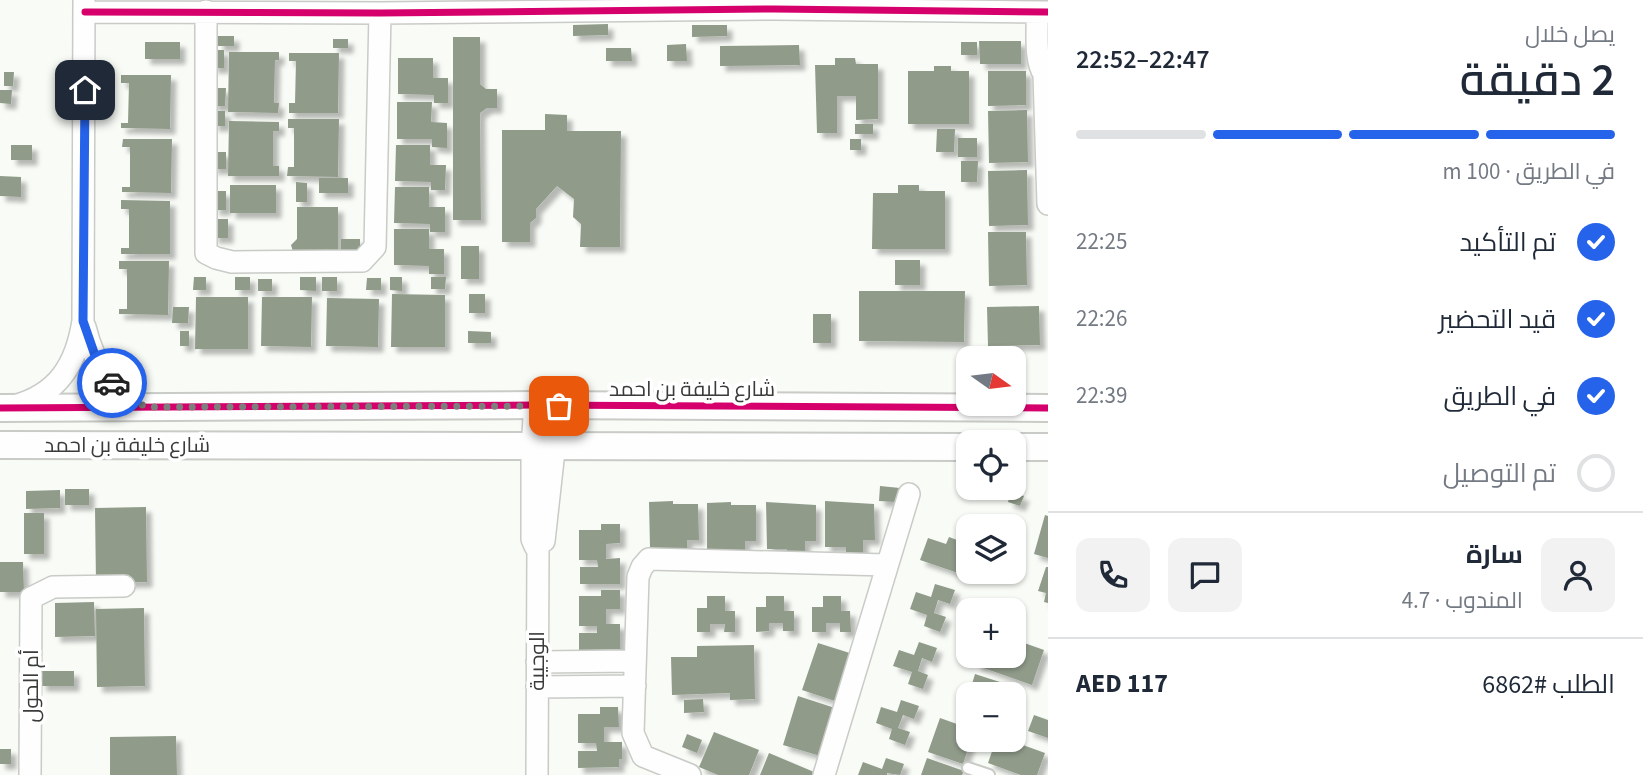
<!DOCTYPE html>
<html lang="ar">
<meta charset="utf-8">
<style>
body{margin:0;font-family:"Source Sans 3",Cairo,sans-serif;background:#f2f2f3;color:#1f2937;direction:rtl;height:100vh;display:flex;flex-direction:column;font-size:26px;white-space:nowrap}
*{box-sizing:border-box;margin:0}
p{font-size:23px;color:#747a83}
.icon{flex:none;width:38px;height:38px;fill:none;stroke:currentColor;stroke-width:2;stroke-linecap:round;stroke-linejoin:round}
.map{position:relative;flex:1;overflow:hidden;direction:ltr}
.panel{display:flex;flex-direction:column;background:#fff;width:595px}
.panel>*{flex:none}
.needle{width:46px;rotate:104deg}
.tools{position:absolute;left:956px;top:346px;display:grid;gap:14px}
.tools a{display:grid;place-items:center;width:70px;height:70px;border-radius:14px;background:#fff;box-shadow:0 2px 5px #0004;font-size:35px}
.pin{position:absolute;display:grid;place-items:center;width:60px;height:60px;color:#fff;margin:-30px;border-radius:14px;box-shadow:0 4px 10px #0006}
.courier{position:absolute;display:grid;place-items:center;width:70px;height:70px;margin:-35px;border:5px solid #2563eb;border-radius:50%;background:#fff;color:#222;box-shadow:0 2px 9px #0007}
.overview em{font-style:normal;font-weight:600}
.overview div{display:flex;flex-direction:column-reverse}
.overview{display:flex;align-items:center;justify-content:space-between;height:119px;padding:0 28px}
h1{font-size:46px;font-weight:600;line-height:52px}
.bar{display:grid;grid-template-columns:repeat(4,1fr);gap:10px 7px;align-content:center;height:84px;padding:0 28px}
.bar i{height:9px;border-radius:5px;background:#e0e1e3}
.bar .on{background:#2563eb}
.bar p{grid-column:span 4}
.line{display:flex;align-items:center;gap:18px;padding:0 28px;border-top:2px solid #e0e1e3}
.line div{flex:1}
.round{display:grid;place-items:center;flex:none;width:74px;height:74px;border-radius:14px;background:#f2f2f3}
ol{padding:0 28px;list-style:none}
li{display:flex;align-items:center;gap:21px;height:77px}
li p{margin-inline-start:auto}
li .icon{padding:7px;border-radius:50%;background:#2563eb;color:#fff;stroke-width:4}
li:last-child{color:#747a83}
li i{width:38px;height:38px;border:4px solid #e0e1e3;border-radius:50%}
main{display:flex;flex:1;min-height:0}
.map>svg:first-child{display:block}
.building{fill:#909b8a;filter:url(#shadow)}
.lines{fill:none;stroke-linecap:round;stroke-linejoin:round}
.service-casing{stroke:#c9cbc7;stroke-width:14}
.minor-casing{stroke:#c9cbc7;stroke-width:24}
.tertiary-casing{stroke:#c9cbc7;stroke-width:30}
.service{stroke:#fefefe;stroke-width:10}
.minor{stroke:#fefefe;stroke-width:21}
.tertiary{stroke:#fefefe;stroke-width:26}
.cycleway-casing{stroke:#fff;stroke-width:11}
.cycleway{stroke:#d6006c;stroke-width:7}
.done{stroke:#7c7f7b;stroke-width:7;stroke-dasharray:0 12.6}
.route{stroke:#2563eb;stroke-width:9}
.labels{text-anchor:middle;stroke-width:7;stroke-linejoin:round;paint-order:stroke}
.street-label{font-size:21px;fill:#3a3c39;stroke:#fff}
</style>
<main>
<section class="panel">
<div class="overview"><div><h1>2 دقيقة</h1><p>يصل خلال</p></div><em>22:47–22:52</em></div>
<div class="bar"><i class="on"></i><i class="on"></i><i class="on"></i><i></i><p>في الطريق · 100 m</p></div>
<ol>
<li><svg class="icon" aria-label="check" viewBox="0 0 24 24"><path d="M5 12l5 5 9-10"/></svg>تم التأكيد<p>22:25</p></li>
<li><svg class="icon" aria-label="check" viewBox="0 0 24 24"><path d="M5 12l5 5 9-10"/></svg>قيد التحضير<p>22:26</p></li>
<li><svg class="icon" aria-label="check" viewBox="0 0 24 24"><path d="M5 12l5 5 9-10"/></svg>في الطريق<p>22:39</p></li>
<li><i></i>تم التوصيل</li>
</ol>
<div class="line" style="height:126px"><a class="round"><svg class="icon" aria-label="person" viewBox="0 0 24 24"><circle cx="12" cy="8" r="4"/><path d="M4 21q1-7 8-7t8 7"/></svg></a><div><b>سارة</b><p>المندوب · 4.7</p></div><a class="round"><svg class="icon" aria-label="chat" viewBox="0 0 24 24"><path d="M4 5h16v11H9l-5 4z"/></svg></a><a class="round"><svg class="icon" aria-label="phone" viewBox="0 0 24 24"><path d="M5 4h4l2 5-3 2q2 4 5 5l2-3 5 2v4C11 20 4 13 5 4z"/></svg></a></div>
<div class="line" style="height:91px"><div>الطلب #6862</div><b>AED 117</b></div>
</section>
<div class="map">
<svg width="1048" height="775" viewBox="0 0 1048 775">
<defs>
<filter id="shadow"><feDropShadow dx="5.5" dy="5.5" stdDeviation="2" flood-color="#0004"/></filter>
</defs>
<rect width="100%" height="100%" fill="#f8fbf6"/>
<path class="building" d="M608,24V35L573,36V25Z
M692,25H727V36L692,37Z
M218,36H234V46H218Z
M453,37H480V84L486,89H497V108H487L480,113L481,220H453Z
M333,39H348V48H333Z
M979,41H1021V64H980Z
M145,42H180V59H145Z
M961,42H977V55H961Z
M686,44L687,61H667V45Z
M799,45L800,65L720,66V46Z
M606,48H631L632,61H606Z
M212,50H224V68H212Z
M229,52H279V60H275L274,103H279L278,113L228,112Z
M289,53H339L338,113H289V103H295L296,61H289Z
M398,58H433V78H448V103H434V95L398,94Z
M835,58H855L856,64H878V119L856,120V96H837V133H817L815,65H835Z
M934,66H951V71H969V124H908V71H934Z
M988,71H1026V105L988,106Z
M4,72H14L13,86H4Z
M121,75H171L170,129L121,128V123H128L129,83H121Z
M212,88H226L225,106H212Z
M0,90H12L11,104L0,103Z
M397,102H432L431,122L447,123V148L432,147V139H397Z
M1027,110L1028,162L989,163L988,111Z
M213,111H225V126H213Z
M545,114L567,115V131H621L620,247H580L581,224L573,217L574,199L557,186L536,209V218L530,223V242H502V130H545Z
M288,119H339L338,177L287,176L288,167H294V128H288Z
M229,121L279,122V131H273V166H279V176H228Z
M855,124H873V134H855Z
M937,129H955L954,152H936Z
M958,138H977V157H958Z
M123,139H172L171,193L122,192V187H130V147H122Z
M850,139H861V150H850Z
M11,145H32V160H11Z
M396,145H430V165H446L445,190H431V182L395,181Z
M212,152H226V169H212Z
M961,161H978L977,182H961Z
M1027,170L1028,225L989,226L988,171Z
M0,176L21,177V197L0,196Z
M319,178H348V193H319Z
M296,182L307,183V202H296Z
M230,185H276V213H230Z
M898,185H919V191H945V249H872L873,193H898Z
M395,187H429V207H445V232H430V224L394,223Z
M214,191H226V210H214Z
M121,200L170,201V254H121V248H129V209H121Z
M297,207H338V255L314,250H310L308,254L294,255L291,245L297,239Z
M213,219H228V238H213Z
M394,229H429V249H444V274H429V266L394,265Z
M988,232H1026L1027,285L989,286Z
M341,239H360V253H341Z
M461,246H479V279H461Z
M895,260H920V285H895Z
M119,261H169L168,315L119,314V309H127V269H119Z
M194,277H206V290H193Z
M235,277H250V290H235Z
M300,277H316V291L300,290Z
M322,277H337V291H322Z
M390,277H402V291L390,290Z
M431,277H446L445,289H431Z
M367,278H381V290H366Z
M258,279H272V291H258Z
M859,291H965L964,342L859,341Z
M392,294L445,295V347H391Z
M469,294H485V313H469Z
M196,297H248V349H195Z
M262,297H312L311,347L261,346Z
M327,298L379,299L378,347L326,346Z
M1039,306L1040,345L988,346L987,307Z
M173,307H189L188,323H172Z
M813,314H831V343H813Z
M180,331H189V346H180Z
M468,331L491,332V343H468Z
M880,486L900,488L895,502L879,501Z
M65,489H89V505H65Z
M60,490V508L26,509V491Z
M1011,492L1024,496L1020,506L1008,502Z
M673,501V504H698L699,540H687V555H671V548H650L649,502Z
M825,501L874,504L875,540H863V556H846V547H825Z
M731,502V505H756V541H745V554L728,555V549H707V503Z
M766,502L816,505V541H805V558H787V549H767Z
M146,507L147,582L96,583L95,508Z
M24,513H44V554H24Z
M995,515L1016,523L1015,527H991Z
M1045,515L1048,516V558L1034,554Z
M601,524H620V543L606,544V559L620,558V584H580V567H598L597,560H579V530H601Z
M949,537L968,544V554L961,574L920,560L928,538L946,544Z
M0,562H23L24,592H0Z
M1046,567H1048V603L1044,602L1046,593L1038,591Z
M935,584L955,590L950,604L938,600L934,613L946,617L940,632L924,626L927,615L910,609L916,592L931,597Z
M601,590H620V609H606V624H620V649L579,650V633H597V626H579V596H601Z
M707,596H725V611H735V632H724L725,624H710V632H697V608H707Z
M766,596H784V611H794V631H783V623H769V631L756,632V607H766Z
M823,596H841V611H850L851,632H840V623H826V632H812V607H823Z
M94,602L95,636L55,637V603Z
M144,608L145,686L97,687L96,609Z
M1013,639L1044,650L1032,685L975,665L978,656H1013Z
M919,642L937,648L932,662L922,658L918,671L928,675L923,689L908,684L912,672L893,666L899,650L914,655Z
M818,643L856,655L841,703L802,690Z
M754,645L755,699L730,700V693L672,695L671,657H697V646Z
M40,671H74V686H41Z
M975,674L1003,683L999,695L969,694Z
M798,696L838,709L824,757L783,745Z
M703,699L704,712L684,713V700Z
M901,700L919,706L914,719L903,715L898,728L910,732L905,745L889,739L892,729L876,723L881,707L897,712Z
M600,707H618L619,727H604V742H622V759H619V767L578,768V751H597L596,743H578V714H600Z
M1034,715L1048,720V738L1028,731Z
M940,718L968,728V740H971L963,764L928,752Z
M714,732L759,750L749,775H718L699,767Z
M687,734L702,740L697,753L682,747Z
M176,736L177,775H110V737Z
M996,740H1009L1045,753L1037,775H1021L988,763Z
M0,749H11V764H0Z
M769,753L814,772L813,775H760Z
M886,758L904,764L900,775L887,773V775H858L863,762L882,769Z
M927,758L964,771L962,775H921Z"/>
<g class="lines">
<defs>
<path id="service" d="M968,768L989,775"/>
<path id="minor" d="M206,11V253L216,258L232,262L362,261L375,247L380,13
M85,12L380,13L774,9L1048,12
M1037,12C1038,30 1034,60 1044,74L1048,204
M85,327C95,367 110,387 146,407
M535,405L532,447V539L535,546L538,547
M14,406C58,394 76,365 83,321L84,0
M544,541L559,406
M537,662L635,661
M537,687L635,686
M30,775L31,598L53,587L124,586
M537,775L538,547
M690,775L643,756L633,733L638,577L642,567L649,559L887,565
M824,775L909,494"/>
<path id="tertiary" d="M0,408L535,405L1048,408
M0,445L968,447
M1013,447H1048"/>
</defs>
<use href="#service" class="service-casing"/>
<use href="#minor" class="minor-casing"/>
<use href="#tertiary" class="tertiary-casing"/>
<use href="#service" class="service"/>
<use href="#minor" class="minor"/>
<use href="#tertiary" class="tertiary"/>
<defs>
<path id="cycleway" d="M85,12L380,13L774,9L1048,12
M0,408L535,405L1048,408"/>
</defs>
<use href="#cycleway" class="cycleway-casing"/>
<use href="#cycleway" class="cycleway"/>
</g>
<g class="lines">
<path class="done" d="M112,383L127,397L146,407L559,406"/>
<path class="route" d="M85,90L83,321L98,364L112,383"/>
</g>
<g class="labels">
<g class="street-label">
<text x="692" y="396">شارع خليفة بن احمد</text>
<text x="127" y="452">شارع خليفة بن احمد</text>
<text transform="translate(537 661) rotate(-90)" y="7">الوجيبة</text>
<text transform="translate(31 686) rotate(-90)" y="7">أم الحول</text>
</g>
</g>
</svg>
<div class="tools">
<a><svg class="needle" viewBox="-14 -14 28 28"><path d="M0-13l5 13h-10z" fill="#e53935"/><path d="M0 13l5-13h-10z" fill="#747a83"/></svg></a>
<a><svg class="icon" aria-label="locate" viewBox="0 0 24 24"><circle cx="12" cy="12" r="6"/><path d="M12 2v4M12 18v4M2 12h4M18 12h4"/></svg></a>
<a><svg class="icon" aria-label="layers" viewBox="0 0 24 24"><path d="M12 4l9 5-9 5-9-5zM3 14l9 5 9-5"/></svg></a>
<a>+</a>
<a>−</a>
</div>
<div class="pin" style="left:559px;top:406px;background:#ea580c"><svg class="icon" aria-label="bag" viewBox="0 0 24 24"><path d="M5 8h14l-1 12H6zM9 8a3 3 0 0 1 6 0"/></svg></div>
<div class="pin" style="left:85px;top:90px;background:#1f2937"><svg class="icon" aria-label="home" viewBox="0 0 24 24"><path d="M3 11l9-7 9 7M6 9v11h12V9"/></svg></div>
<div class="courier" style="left:112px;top:383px"><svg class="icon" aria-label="car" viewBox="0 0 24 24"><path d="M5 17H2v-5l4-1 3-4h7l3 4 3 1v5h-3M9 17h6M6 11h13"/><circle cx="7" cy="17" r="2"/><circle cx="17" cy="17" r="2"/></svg></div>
</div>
</main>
